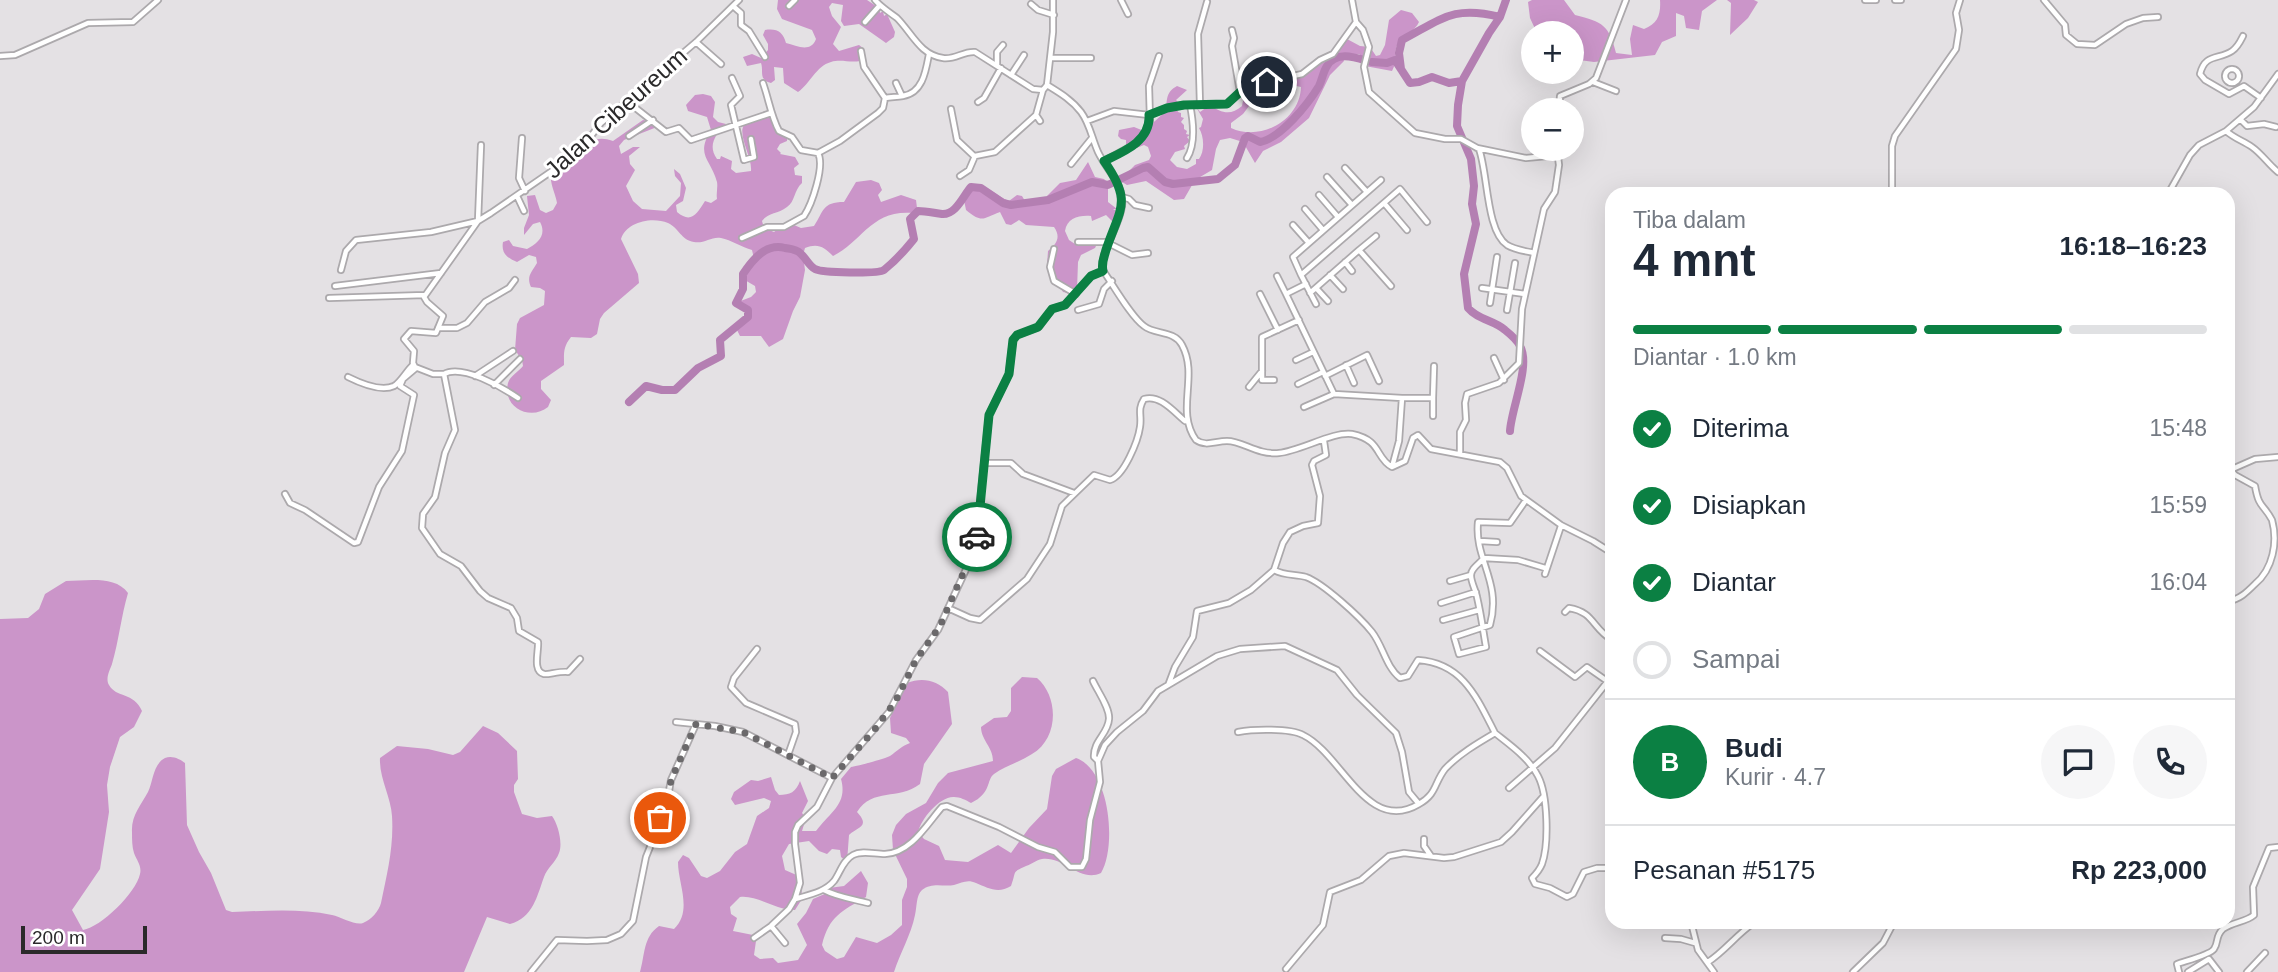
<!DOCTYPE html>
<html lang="id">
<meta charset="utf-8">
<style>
body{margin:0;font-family:Arial,sans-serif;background:#f6f6f7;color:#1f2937;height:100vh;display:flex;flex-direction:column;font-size:26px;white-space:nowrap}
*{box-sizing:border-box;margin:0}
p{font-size:23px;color:#747a83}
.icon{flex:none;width:38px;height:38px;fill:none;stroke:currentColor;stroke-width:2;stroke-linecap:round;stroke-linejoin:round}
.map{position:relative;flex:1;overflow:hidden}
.sheet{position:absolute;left:1605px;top:187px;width:630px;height:742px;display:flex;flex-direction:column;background:#fff;border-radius:21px;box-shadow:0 7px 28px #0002}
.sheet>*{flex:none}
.fabs{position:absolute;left:1521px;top:21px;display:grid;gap:14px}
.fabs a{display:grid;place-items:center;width:63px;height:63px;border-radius:50%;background:#fff;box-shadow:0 7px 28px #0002;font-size:35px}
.scale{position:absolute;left:21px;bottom:18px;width:126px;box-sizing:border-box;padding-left:7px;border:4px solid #2a292a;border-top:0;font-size:19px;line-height:24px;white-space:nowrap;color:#2a292a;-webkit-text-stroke:5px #fff;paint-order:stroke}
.pin{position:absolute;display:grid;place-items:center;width:60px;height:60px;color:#fff;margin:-30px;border:4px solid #fff;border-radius:50%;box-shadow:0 2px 7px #0007}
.courier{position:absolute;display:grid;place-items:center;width:70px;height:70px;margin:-35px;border:5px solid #0b8043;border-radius:50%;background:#fff;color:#222;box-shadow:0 2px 9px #0007}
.overview em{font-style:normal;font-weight:700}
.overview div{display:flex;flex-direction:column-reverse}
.overview{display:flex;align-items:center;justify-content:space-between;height:119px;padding:0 28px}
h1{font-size:46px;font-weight:700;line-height:52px}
.bar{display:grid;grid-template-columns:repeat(4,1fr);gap:10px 7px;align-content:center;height:84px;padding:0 28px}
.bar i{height:9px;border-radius:5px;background:#e0e1e3}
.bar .active{background:#0b8043}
.bar p{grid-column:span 4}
.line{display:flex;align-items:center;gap:18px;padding:0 28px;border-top:2px solid #e0e1e3}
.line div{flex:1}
.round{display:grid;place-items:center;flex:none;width:74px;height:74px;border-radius:37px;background:#f6f6f7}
ol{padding:0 28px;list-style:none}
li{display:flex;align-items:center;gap:21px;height:77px}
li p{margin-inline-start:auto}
li .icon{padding:7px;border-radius:50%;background:#0b8043;color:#fff;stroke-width:4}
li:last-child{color:#747a83}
li i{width:38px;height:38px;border:4px solid #e0e1e3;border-radius:50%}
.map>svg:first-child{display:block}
.forest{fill:#cb95c9}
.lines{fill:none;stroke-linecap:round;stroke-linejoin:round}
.river{stroke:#b47fb2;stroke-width:8}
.minor-casing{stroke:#aca9ac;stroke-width:8}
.minor{stroke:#fff;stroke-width:4.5}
.done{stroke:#6b696b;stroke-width:7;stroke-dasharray:0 12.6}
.route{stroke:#0b8043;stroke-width:9}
.labels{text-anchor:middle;stroke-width:6;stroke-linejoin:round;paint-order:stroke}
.street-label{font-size:24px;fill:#2a292a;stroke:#fff}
</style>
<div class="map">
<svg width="2278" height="972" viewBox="0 0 2278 972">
<rect width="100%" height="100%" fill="#e4e1e4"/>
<path class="forest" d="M778,0H867L879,8L880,13L883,11L884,16L887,14L895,32L894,37L886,43L859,24L844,26L841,21L843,5L832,3L829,7L832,16L841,27L833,44L839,51L859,45L863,48L860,61C850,63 841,59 831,62C816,66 810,84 798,92L784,83L783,68L774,67L775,80L771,83C758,80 764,71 761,63L747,66L743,57L752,54L761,58L768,50V44L763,35L765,30C777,28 783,32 786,43C797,46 811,53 816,39L812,30L782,19L777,9Z
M1532,0H1564L1575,15C1603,22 1609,25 1616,53L1632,55L1630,39L1633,25L1644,29C1658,24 1661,14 1660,0H1717L1702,11L1699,30L1686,28L1684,16L1676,13V36L1662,42L1655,55L1594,62L1572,59V33H1537L1530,18L1528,2Z
M1727,0H1754L1758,2L1748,18L1730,35L1731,3Z
M1401,10L1412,13L1419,22C1415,32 1404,33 1398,43C1393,52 1398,61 1392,71L1365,66L1368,61L1359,54L1342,56L1344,61L1330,75L1309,118L1281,142L1263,151L1255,163L1243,142L1230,138L1220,140L1216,149L1212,170L1195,180L1184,199L1174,200L1146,181L1127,185L1122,182L1121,179L1135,165L1149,160L1151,156L1148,147L1144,145L1129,151L1126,148V140L1121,139L1118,136L1119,130L1134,127L1144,131L1166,111C1167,99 1166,92 1177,86L1187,90L1176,100L1178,102L1175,105L1178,112L1181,113V117L1184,118L1181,122L1184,125V129L1187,131L1186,134L1190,135L1187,137L1190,141L1184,146L1185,149L1175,152L1170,160L1177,167L1187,169L1196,164V159H1199C1205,151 1204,136 1199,128L1201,127L1203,119L1195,105L1200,112L1210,105C1221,113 1231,116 1242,106C1244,94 1253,78 1267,78L1270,83L1258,100L1252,102L1243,114L1231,123V128C1261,142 1300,120 1301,87L1287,84L1285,79L1309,67L1347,39L1360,46L1370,47L1376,56L1380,55L1385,45L1389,20Z
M703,94L711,96L715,102L713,117L718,122L726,124C716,134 707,145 717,159H720L721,156L732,161L731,169L736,173L751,171C753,150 720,116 771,117V122L776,123L787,134V141L780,144L777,149L781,153L780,154L795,157L799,164L794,168L795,175L802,176V183C794,190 795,202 787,207C778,214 769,212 762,221L764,228L774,232L787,222L801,228L814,226C824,211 822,202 844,202L856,182L871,180L879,183L882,190L878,195L881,202L901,195L916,200L917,208L912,213C871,210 862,242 833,256C824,247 818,243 805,248L803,255L805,270L800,297L793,311L783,339L769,347L761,336H740L737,330C746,322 751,320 750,308L738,302L751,297L756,292L755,286L743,279L755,263L752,250C742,247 731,240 721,238C712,236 704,244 694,242C681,240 679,228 668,223C652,216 626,222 621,239L638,274L639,283L604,313L600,319L597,334L591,338L571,337C563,347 564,353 564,365L541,381V389L551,400L548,407C531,421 502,408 508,383C510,376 518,372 523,366L522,360L515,350L517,324L520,318L544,305L545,291L540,288L531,287C526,276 532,272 537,263L536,257L529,255L517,262C507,258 501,253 503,242L509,240L513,246L527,249C538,243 547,235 540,222L533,224L524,235V228L529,215L527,196L535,195L540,210L546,213L553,210L557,203C556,195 550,184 551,176C552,154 563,159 577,151C591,142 596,135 613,141L643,120L651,121L657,127L624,140L619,146L621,154L633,147H640L629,156L630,164L635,170L626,186L633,201L642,209L666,211L680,196L681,183L675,176L674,169L680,174L686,188L683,201L676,205L677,212C691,224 697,214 705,201L711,203L717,199C716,193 718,188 717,182C711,159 695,156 711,130L707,117L688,111L686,105L695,95Z
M1088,162L1095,177L1104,179L1108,183V202L1117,209H1113L1120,213L1114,215L1120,219L1118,223L1113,222L1106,215L1092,221L1091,216C1079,215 1067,218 1065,231L1069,240L1078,246L1087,241L1097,244L1095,248L1081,255L1078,262L1077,290L1073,294L1063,292L1047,265L1048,251C1057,244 1061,237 1054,227L1026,225L1019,220L1011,225L1006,224L1000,212C983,218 983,224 966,210L964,200L970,187C988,182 994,195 1009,201L1017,195L1022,196L1025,201H1042L1060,183L1076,180Z
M66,581C86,581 115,575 128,593C121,617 119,640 112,664C110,670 105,678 109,685C116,698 134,692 142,711L134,727L120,737L110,767L107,785L109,812L100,869L72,910L83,930C101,927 136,893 140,874C142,866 137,861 134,853C132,847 132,839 132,832C131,816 141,805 148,792C153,782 153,764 165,758C172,755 180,759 185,763L187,825L199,852L211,873L226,910L232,912C265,911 300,908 332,915C341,917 356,926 363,923C371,920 379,911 381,903C387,874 394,846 392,816C391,797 379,778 380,758L397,746L428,749L453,755L460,752L483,726L498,733L517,751L518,779L514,785V792L522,814L537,818L552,816C558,824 563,843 559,853C556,862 547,868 544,877C537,896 533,918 510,924L487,917L464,972H0V619L28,618L39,609L45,594Z
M1022,677L1037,678C1059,697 1059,738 1032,754C1020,762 1005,766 994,774C986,780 992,793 971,803C966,800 960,797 954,797C940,796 921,819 918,832L924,839L939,846L945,860L968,862L998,845L1011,853L1029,828L1047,809L1052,776L1056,769L1076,758C1110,770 1117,846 1101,873C1080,883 1064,856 1042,859C1036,860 1032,864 1026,866C1011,873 1017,870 1011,886C998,894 988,888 976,883C967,879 962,883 954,885C943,887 932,882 922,890C916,895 917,907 915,915C911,935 900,953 894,972H640C645,955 643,937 659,926L674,929C693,911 678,884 678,862L683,855L689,858L701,876L707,878L720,871L735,852L747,844L757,816L769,808L771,801L764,798L735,805L731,799L734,792L751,780L758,781L771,777L775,790L779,795C790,795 796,792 800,781L808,801L802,813L806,818L802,831H816C830,812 848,804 841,779L851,767C858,766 884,759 890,756C897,751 902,746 910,743L906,738L891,733L890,718L907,683C922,677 937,680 948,692L952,724L924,764L920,784C898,801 873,787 857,812C871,827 857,827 849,835L847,862L841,857L840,850L832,849L827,854L819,851L809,841L789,844L782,856L785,870L801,877L802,899L795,910C775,910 758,895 740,897L730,907L731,914L737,918L733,931L753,935L756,941L754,955L760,959L773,958L778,963L798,960L807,945L797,924L806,913L813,899L827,893L829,888L844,886L861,871L868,883L866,897C842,911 829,916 822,945L825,951L837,959L844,957L856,937L877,943L891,935L902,925V900L907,887V879L893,850L892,835L896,825L906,814L926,803L938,783L948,773L993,761C993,747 981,740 981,727L994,718L1007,717L1011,711V688Z"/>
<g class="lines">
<path class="river" d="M1506,0L1500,17L1489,33L1462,81L1458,105L1457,126L1471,159L1474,186L1472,204L1476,224L1464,274L1468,308C1478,320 1494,320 1505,330C1510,334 1517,340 1520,346C1531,365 1511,409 1510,431
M1372,62L1387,63L1395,60L1410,83L1419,82L1432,77L1449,83L1462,81
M1401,69L1399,53L1402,40C1442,19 1453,5 1500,17
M629,402L646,386L662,390H675L698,368L721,356L720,340L748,317V310L736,303L743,289V274C753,259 766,243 785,248C790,249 796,249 800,253C806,258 809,266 815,269C822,273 878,274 884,270C894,262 906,249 914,239L910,219L918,211C926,211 934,213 942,214C956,215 963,196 971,187L981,188L1003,203L1011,205L1048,200L1092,182L1108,185L1143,168L1148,167L1165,182L1173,184L1218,179L1235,165L1245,138L1248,136L1260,142C1281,138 1308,104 1319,86C1322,80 1323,72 1327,66C1336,51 1354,57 1367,61"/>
<defs>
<path id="minor" d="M875,0C881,7 889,12 897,18C912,33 920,55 943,58C955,60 963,51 975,52L1033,89L1043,90L1047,85
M1053,0V32L1047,85C1060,93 1072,100 1081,112C1090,124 1092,139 1098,152C1107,171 1124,184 1122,206C1119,228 1102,247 1102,269C1112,283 1131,317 1144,326C1155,335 1174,330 1182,345C1199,376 1175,411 1196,440C1206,447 1215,441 1227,441C1243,441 1257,455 1279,453C1300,451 1334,431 1352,434C1382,440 1375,458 1392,467L1405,461L1413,438L1418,435L1431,449L1500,462L1507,468L1521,496L1561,525L1593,541L1612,553
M1121,0L1128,14
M1352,0L1356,22L1363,30L1369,47L1364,67L1369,92L1415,133L1445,139H1461L1479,149C1488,173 1486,231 1507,245C1515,250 1526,251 1534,253
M1865,0H1876
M1895,0H1901
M2044,0L2065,25L2066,35L2077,44L2095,45L2126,24L2143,18L2158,17
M1031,4L1038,10L1054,15
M733,6L741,13V25L749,31L765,57
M789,6L795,0
M865,22L880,5
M1232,30L1234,38L1232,46L1240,92
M2243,36C2240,42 2238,47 2232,51C2219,60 2205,53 2200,74L2205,80L2229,94L2244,86L2261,98
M696,42L721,64
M861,51L864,67L885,98
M0,56L15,55L88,23L133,22L158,0
M1051,58H1091
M997,65V52L1003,45
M2225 76a7 7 0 1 1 14 0a7 7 0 1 1-14 0Z
M1011,75L1024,55
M732,78L740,96L731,105L744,160L754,157L751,139
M1593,82L1616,91
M763,83C769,100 771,116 779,131L792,137L801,150L818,153
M896,83L902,96
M628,102L666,132L679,128L691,140L771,113
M978,102L984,98L1001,68
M1200,105L1198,34L1207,2
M951,109L957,140L974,156
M1559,110L1560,96L1589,84L1596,78L1626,0
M2240,119L2247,126L2264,124L2276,127
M1040,121L1036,115L1043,90
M1087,121L1114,111L1149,115L1167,108L1184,105L1227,104L1241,92L1252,93L1267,82L1302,74L1320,60L1333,54L1356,22
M2226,131C2234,138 2243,141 2252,147C2262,154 2269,165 2278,172
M629,136L653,120
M522,138L519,178L525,191
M481,145L478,221L424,297L427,302L443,316L436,333L411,331L404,339L414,351L413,363L415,367L433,374H444L455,430L445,453L435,497L423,514L422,528L440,554L461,566L480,591L488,598L511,608L517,618L519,631L538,642C539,651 532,671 544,674C547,675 560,671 568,672L580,659
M1477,148L1526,158L1558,155
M1187,158C1196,144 1193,120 1190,105
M1104,161L1137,143L1145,132L1150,120L1149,86L1159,56
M1071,164L1092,138
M1345,168L1367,192
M960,176L969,170L975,156L995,152L1036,115
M1327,177L1352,205
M1892,194V146L1895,136L1956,49L1959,30L1956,13L1960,0
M2168,194L2190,155L2199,145L2226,131L2254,107L2278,74
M1319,195L1338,217
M517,196L524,211
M1122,197L1129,199L1135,205L1149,208
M1384,203L1407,230
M1305,209L1323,230
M1293,225L1309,243
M742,238L767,227H784L804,216C812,204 825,166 818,153L840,141L878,113L883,108L885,98C891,97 897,97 903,96C923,93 926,70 929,54
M1078,242H1106L1132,255L1148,253
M1054,249L1050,267L1054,281L1076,294
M1359,250L1376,236
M1345,262L1352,271
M341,270L346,251L356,240L431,232L478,221L491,213L578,153L601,123L696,42L739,0
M1301,275L1293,257L1381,180
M1330,275L1343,289
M1277,276L1286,294
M1306,284L1286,294L1334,394L1402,398
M335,286L441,273
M1316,288L1328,301
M1482,288L1525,294
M1310,293L1359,250L1391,286
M1260,294L1278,330
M329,298L425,295
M1490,303L1497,257
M1316,304L1301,275L1400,189L1427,222
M1078,310L1099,304L1104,289L1112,281
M1507,310L1515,263
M438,328H457L467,323L485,302L509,288L515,280
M1494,358L1504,380
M1296,360L1313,352
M1346,365L1354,383
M444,374C462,364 502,387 518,398
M475,376L513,351
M1325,376L1367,355L1379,381
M348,377C360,383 381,392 394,386C401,382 407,370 413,365
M1274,380H1262V337L1299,320
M1298,384L1323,372
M494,385L520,359
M1249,387L1262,371
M1433,398V416
M1304,407L1334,394
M1460,454V432L1466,420L1465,403L1467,394L1499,383L1519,363L1522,309L1544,209L1555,192L1559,165L1557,149
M985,463H1011L1023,474L1074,493
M1392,467L1399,441L1402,398H1433L1434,366
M2228,467L2235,475L2255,486C2259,509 2263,503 2272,520C2278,542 2273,569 2255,584C2247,592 2239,600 2228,601
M2230,470L2255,459L2278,457
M285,494L290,503L305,510L354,543L358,542L379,487L402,451L414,395L400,386L403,379L416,368
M1526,500L1510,523L1478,522C1474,559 1502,582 1490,625L1454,637L1459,654L1486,647C1483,630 1481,614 1477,597C1476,591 1471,582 1471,576C1470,569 1480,563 1484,558L1518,560L1545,568
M1480,541L1497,542
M1274,570C1285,576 1295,574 1306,577C1323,583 1360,617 1372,632C1383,646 1386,667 1400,678L1408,676L1418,660C1463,663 1477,698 1495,733
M1545,574L1561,526
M1450,581L1471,575
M1441,603L1476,592
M948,608L970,618L980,620L1027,579L1050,544L1062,506L1094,475L1110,480C1124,476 1138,441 1140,427C1142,415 1137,410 1144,399C1160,394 1174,412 1185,421
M1565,612L1569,608C1594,612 1592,628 1612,640
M1443,620L1479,610
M757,649L734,678L731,687L746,703L795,724L796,732L788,755
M1540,651L1575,677L1587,667L1607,681
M1093,681C1098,692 1110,708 1109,719C1108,734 1093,741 1094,757L1098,761
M1169,683L1175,667L1193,637L1197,611L1229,603L1251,590L1274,570L1283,543L1290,532L1303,526L1318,523L1320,496L1312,465L1314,461L1326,455L1324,441
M676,722L715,726L743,732L832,778
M1238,732C1253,729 1290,728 1303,735C1342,754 1367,835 1419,804
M1509,788L1555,748L1612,676
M1424,839V846L1431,856
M824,890C837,897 853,899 868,903
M795,899C808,895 825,892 834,881C840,873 843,860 853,855C862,850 874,854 885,854C911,853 927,824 942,807L947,806L999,827L1038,847L1055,852L1070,867H1082L1086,859L1090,820L1100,782L1098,761L1105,745L1117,732L1143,711L1158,691L1217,656L1240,649L1285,646L1337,670L1357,695L1396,733L1402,752L1409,792L1419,804C1437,794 1434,783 1445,769C1459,754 1478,743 1495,733C1510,745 1529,758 1538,776C1548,795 1549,844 1542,864C1540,869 1536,874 1532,878L1535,884L1550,888L1567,897L1573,894L1584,872L1597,868H1612
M1691,922L1698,950L1714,972
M771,926L785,943
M754,938L771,926L789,909L795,899L800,883L795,844V832L798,825L817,807L832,778L889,712L916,660L938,630L975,550L989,415L1009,374L1013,339L1017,335L1039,327L1052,309L1065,305L1091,276L1103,271
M1665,938L1681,939L1695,943
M1708,962C1725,951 1737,934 1755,922
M1286,969L1323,925L1330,892L1361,880L1389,856L1404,853L1444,858L1454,857L1501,842L1512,832L1543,797
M531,972L557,940L587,941L607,940L621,934L633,921L646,857L666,807L671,780L696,724
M1853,972L1883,943L1894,922
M2179,972L2177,964C2185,961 2210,955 2214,949C2219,942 2215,936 2223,929C2233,922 2246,922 2254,915L2253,887L2269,848L2278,847
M2188,972L2209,959L2219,972
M2247,972L2265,953"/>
</defs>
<use href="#minor" class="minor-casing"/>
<use href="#minor" class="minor"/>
</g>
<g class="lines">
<path class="done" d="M660,818L666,807L671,780L696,724L743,732L832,778L875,729L895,702L916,660L940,626L961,578L972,559L977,537"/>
<path class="route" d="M977,537L989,415L1009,374L1013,340L1017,335L1038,327L1052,309L1065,305L1091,276L1103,271C1101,263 1104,258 1106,250C1120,208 1133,202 1104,161C1123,152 1151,141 1149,115L1167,108L1184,105L1227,104L1240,92L1253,93L1267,82"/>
</g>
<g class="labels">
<g class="street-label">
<text transform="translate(616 113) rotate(-42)" y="8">Jalan Cibeureum</text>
</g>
</g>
</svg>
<div class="fabs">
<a>+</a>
<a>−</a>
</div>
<div class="scale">200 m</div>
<div class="pin" style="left:660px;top:818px;background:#ea580c"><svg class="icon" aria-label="bag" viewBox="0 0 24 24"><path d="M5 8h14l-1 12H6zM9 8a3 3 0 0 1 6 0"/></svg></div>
<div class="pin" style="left:1267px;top:82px;background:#1f2937"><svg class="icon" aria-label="home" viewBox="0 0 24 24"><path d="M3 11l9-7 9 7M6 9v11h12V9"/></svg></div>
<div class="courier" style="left:977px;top:537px"><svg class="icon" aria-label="car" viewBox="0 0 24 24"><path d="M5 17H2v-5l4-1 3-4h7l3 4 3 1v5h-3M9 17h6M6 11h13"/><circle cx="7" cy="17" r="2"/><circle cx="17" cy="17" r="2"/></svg></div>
<section class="sheet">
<div class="overview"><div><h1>4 mnt</h1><p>Tiba dalam</p></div><em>16:18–16:23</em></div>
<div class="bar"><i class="active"></i><i class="active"></i><i class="active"></i><i></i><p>Diantar · 1.0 km</p></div>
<ol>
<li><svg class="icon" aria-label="check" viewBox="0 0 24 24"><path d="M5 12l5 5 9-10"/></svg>Diterima<p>15:48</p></li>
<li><svg class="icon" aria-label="check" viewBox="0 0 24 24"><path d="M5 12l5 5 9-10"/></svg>Disiapkan<p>15:59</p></li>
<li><svg class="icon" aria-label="check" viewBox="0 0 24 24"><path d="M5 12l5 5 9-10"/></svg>Diantar<p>16:04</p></li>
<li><i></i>Sampai</li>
</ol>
<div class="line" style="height:126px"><b class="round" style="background:#0b8043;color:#fff">B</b><div><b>Budi</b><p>Kurir · 4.7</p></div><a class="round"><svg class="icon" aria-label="chat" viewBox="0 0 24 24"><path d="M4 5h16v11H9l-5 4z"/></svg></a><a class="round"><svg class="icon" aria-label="phone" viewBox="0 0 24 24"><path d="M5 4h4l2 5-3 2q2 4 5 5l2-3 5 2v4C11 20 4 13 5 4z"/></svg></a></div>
<div class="line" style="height:91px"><div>Pesanan #5175</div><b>Rp 223,000</b></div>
</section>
</div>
